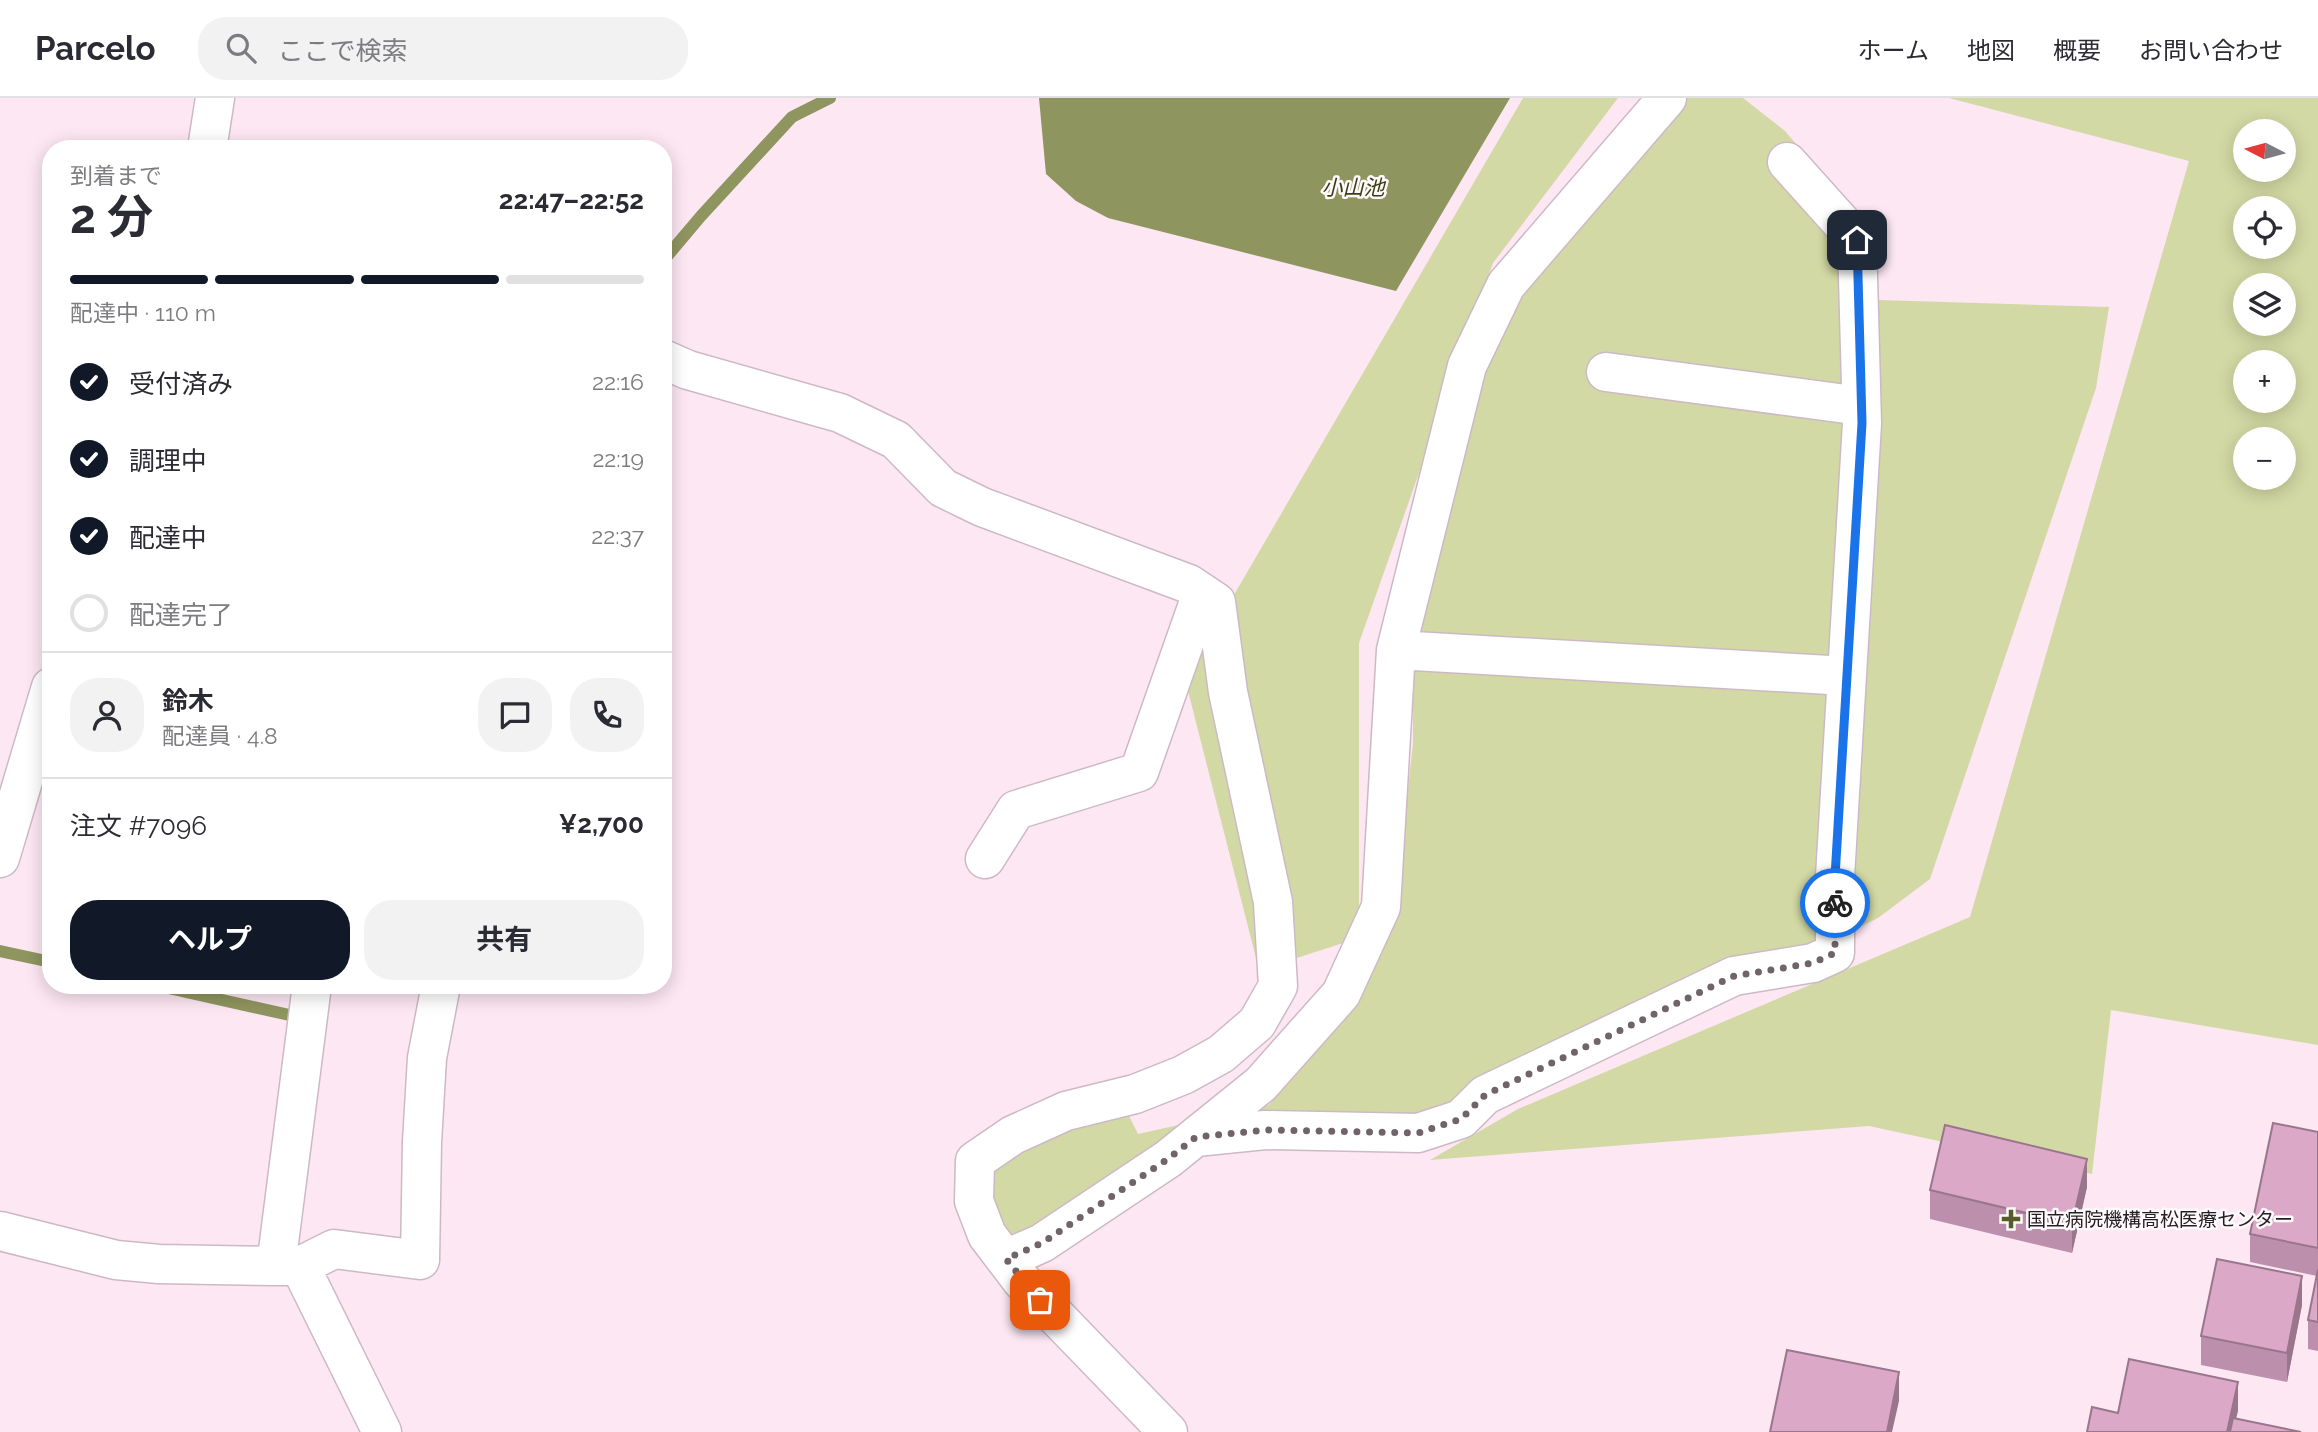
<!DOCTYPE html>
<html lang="ja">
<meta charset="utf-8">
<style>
body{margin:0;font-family:Raleway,"Noto Sans JP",sans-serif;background:#f2f2f3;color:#2b2b33;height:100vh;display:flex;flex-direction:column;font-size:26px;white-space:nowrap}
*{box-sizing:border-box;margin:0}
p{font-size:23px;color:#7c7c81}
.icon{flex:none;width:38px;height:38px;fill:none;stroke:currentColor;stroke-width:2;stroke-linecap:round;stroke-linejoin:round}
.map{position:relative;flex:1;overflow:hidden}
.panel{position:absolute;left:42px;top:42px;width:630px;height:854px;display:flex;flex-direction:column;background:#fff;border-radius:28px;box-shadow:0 4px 18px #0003}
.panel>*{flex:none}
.needle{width:46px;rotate:276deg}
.buttons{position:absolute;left:2233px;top:21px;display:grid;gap:14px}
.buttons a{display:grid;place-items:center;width:63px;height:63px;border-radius:50%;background:#fff;box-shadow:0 4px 18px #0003;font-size:35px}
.pin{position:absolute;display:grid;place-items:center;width:60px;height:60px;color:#fff;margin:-30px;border-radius:14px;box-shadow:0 4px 10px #0006}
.courier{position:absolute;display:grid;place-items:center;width:70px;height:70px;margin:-35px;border:5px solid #1a73e8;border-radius:50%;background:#fff;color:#222;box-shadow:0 2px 9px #0007}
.summary em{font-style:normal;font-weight:700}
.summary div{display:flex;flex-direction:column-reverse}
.summary{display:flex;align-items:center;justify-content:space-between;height:119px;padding:0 28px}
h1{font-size:46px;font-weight:700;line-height:52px}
.bar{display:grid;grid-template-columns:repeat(4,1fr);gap:10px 7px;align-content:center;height:84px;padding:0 28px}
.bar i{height:9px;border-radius:5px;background:#e1e1e2}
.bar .active{background:#111827}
.bar p{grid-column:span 4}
.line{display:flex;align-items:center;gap:18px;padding:0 28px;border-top:2px solid #e1e1e2}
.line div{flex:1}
.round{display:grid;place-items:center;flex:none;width:74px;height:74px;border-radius:28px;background:#f2f2f3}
ol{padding:0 28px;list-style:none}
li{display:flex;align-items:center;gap:21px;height:77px}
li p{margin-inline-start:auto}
li .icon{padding:7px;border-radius:50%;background:#111827;color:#fff;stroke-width:4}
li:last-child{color:#7c7c81}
li i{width:38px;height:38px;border:4px solid #e1e1e2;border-radius:50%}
.button{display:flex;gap:14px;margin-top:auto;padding:14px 28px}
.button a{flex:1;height:80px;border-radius:28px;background:#111827;color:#fff;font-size:28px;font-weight:700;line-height:80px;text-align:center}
.button a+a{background:#f2f2f3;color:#2b2b33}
header{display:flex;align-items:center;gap:42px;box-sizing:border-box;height:98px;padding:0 35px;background:#fff;border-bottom:2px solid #e1e1e2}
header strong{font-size:33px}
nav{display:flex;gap:38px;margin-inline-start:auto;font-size:24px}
.search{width:490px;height:63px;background:#f2f2f3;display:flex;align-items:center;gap:18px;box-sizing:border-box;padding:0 24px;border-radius:28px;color:#7c7c81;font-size:26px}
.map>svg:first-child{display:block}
.green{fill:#d3d9a4;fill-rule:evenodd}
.water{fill:#8f955f}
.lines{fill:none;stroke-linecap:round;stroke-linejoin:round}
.stream{stroke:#8f955f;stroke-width:12}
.minor-casing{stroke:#cdb9c5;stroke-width:41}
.minor{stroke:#fff;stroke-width:38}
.wall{fill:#bc90ac}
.shaded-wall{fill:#99768c}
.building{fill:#dba8c8;stroke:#99768c;stroke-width:2}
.done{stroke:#70646a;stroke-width:7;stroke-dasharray:0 12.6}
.route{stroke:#1a73e8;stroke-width:9}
.poi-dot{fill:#575c2a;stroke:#fefafc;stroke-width:2.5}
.labels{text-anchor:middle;stroke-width:5;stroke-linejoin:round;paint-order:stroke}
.poi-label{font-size:19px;fill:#241d21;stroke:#fefafc;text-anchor:start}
.water-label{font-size:21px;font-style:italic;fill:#3b3e14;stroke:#fefafc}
</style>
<header>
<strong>Parcelo</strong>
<div class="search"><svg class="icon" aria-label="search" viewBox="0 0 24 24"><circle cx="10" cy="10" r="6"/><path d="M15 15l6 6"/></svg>ここで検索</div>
<nav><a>ホーム</a><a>地図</a><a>概要</a><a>お問い合わせ</a></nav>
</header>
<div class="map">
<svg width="2318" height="1334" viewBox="0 0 2318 1334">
<rect width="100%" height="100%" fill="#fce7f3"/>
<path class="green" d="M1523,0H1618L1493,165L1359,545V840L1259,872L1185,581Z
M1684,0H1743L1785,33L1860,121L1879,202L2109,209L2096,290L1930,781L1878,820L1815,851L1418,1023L1141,1064L1005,1143L987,1110L986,1062L1063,1018L1127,1014L1138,1036L1269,1007L1356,899L1395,813L1413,645V545L1476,272L1509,193Z
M1949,0H2318V947L2111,912L2092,1076L1869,1028L1430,1062L1518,1011L1970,819L2189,63ZM2245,33H2284V72H2245ZM2245,110H2284V149H2245ZM2245,187H2284V226H2245ZM2245,264H2284V303H2245ZM2245,341H2284V380H2245Z"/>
<path class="water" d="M1039,0H1510L1396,193L1108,120L1076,103L1046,76Z"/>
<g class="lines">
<path class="stream" d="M663,163L701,118L792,19L830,0
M0,853L51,864
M155,887L294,918"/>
<defs>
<path id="minor" d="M207,51L215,0
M663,261L688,272L840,315L896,342L943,390L982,409L1189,486L1216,504L1228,594L1273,804L1278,888L1257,925L1221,956L1183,977L1135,996L1066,1013L1013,1037L975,1063L974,1103L987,1137L1022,1183L1168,1334
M1606,274L1861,308
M1396,552L1847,578
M0,760L51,589
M985,761L1016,712L1139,674L1202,495
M1196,1039L1265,1032L1418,1035L1461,1021L1485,997L1734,878L1813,865L1835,855V779L1862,325L1857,142L1787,64
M0,1133L116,1162L159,1166L276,1168L312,887
M1006,1161L1042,1145L1168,1061L1261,986L1341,896L1381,809L1396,552L1467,268L1506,187L1667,0
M276,1168H300L334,1151L420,1162L422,1044L427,960L441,887
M300,1168L382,1334"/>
</defs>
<use href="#minor" class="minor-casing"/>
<use href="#minor" class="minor"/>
</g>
<path class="wall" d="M2318,1034V1253L2308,1251V1222L2317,1178L2250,1164V1136Z
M2087,1089L2072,1155L1930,1121V1092Z
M2302,1207L2287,1284L2201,1267V1238Z"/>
<path class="shaded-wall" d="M2087,1061V1089L2072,1155V1126Z
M2302,1178V1207L2287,1284V1255Z
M1899,1274V1303L1892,1334H1887Z
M2238,1284V1313L2233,1334H2227Z"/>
<path class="building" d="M2273,1025L2318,1034V1150L2250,1136Z
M1945,1027L2087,1061L2072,1126L1930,1092Z
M2217,1161L2302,1178L2287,1255L2201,1238Z
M2318,1171V1224L2308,1222Z
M1787,1252L1899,1274L1887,1334H1770Z
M2129,1261L2238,1284L2227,1334H2087L2092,1309L2118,1315Z
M2233,1320L2301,1334H2230Z"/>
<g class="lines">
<path class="done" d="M1040,1202L1006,1161L1042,1145L1168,1061L1196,1039L1265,1032L1418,1035L1461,1021L1485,997L1734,878L1813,865L1835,855V805"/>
<path class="route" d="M1835,805V779L1862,325L1857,142"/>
</g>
<path class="poi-dot" d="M2007.5 1110.5h7v7h7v7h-7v7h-7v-7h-7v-7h7z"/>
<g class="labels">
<g class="poi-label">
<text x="2027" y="1128">国立病院機構高松医療センター</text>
</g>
<g class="water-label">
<text x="1353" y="97">小山池</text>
</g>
</g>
</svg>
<div class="buttons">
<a><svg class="needle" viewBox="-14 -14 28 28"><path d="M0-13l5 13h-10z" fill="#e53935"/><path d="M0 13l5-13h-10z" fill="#7c7c81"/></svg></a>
<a><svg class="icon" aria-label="locate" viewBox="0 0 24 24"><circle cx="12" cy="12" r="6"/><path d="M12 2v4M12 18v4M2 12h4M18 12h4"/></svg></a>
<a><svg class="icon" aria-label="layers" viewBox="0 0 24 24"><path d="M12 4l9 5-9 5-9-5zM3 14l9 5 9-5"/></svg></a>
<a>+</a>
<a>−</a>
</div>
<div class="pin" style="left:1040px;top:1202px;background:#ea580c"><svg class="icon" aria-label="bag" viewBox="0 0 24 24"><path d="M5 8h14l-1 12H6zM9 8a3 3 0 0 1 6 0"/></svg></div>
<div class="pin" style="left:1857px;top:142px;background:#1f2937"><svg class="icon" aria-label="home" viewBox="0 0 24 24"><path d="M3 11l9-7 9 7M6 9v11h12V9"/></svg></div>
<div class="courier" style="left:1835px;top:805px"><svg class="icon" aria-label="bike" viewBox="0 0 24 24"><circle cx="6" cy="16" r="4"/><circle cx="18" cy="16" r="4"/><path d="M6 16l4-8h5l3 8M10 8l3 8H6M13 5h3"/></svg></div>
<section class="panel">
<div class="summary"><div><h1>2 分</h1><p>到着まで</p></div><em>22:47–22:52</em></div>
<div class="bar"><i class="active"></i><i class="active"></i><i class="active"></i><i></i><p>配達中 · 110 m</p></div>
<ol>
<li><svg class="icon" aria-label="check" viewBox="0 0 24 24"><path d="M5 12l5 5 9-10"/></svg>受付済み<p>22:16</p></li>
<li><svg class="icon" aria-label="check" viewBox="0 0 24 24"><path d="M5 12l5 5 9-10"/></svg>調理中<p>22:19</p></li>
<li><svg class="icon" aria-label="check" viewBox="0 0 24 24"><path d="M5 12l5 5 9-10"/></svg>配達中<p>22:37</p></li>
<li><i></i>配達完了</li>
</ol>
<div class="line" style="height:126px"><a class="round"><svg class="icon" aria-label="person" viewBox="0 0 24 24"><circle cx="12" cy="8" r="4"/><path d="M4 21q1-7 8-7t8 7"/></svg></a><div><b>鈴木</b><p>配達員 · 4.8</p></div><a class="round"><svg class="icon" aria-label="chat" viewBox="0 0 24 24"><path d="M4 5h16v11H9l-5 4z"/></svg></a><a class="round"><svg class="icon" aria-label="phone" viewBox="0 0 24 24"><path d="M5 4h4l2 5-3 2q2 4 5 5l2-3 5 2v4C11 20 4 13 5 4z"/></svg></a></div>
<div class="line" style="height:91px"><div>注文 #7096</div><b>¥2,700</b></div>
<div class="button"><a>ヘルプ</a><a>共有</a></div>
</section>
</div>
